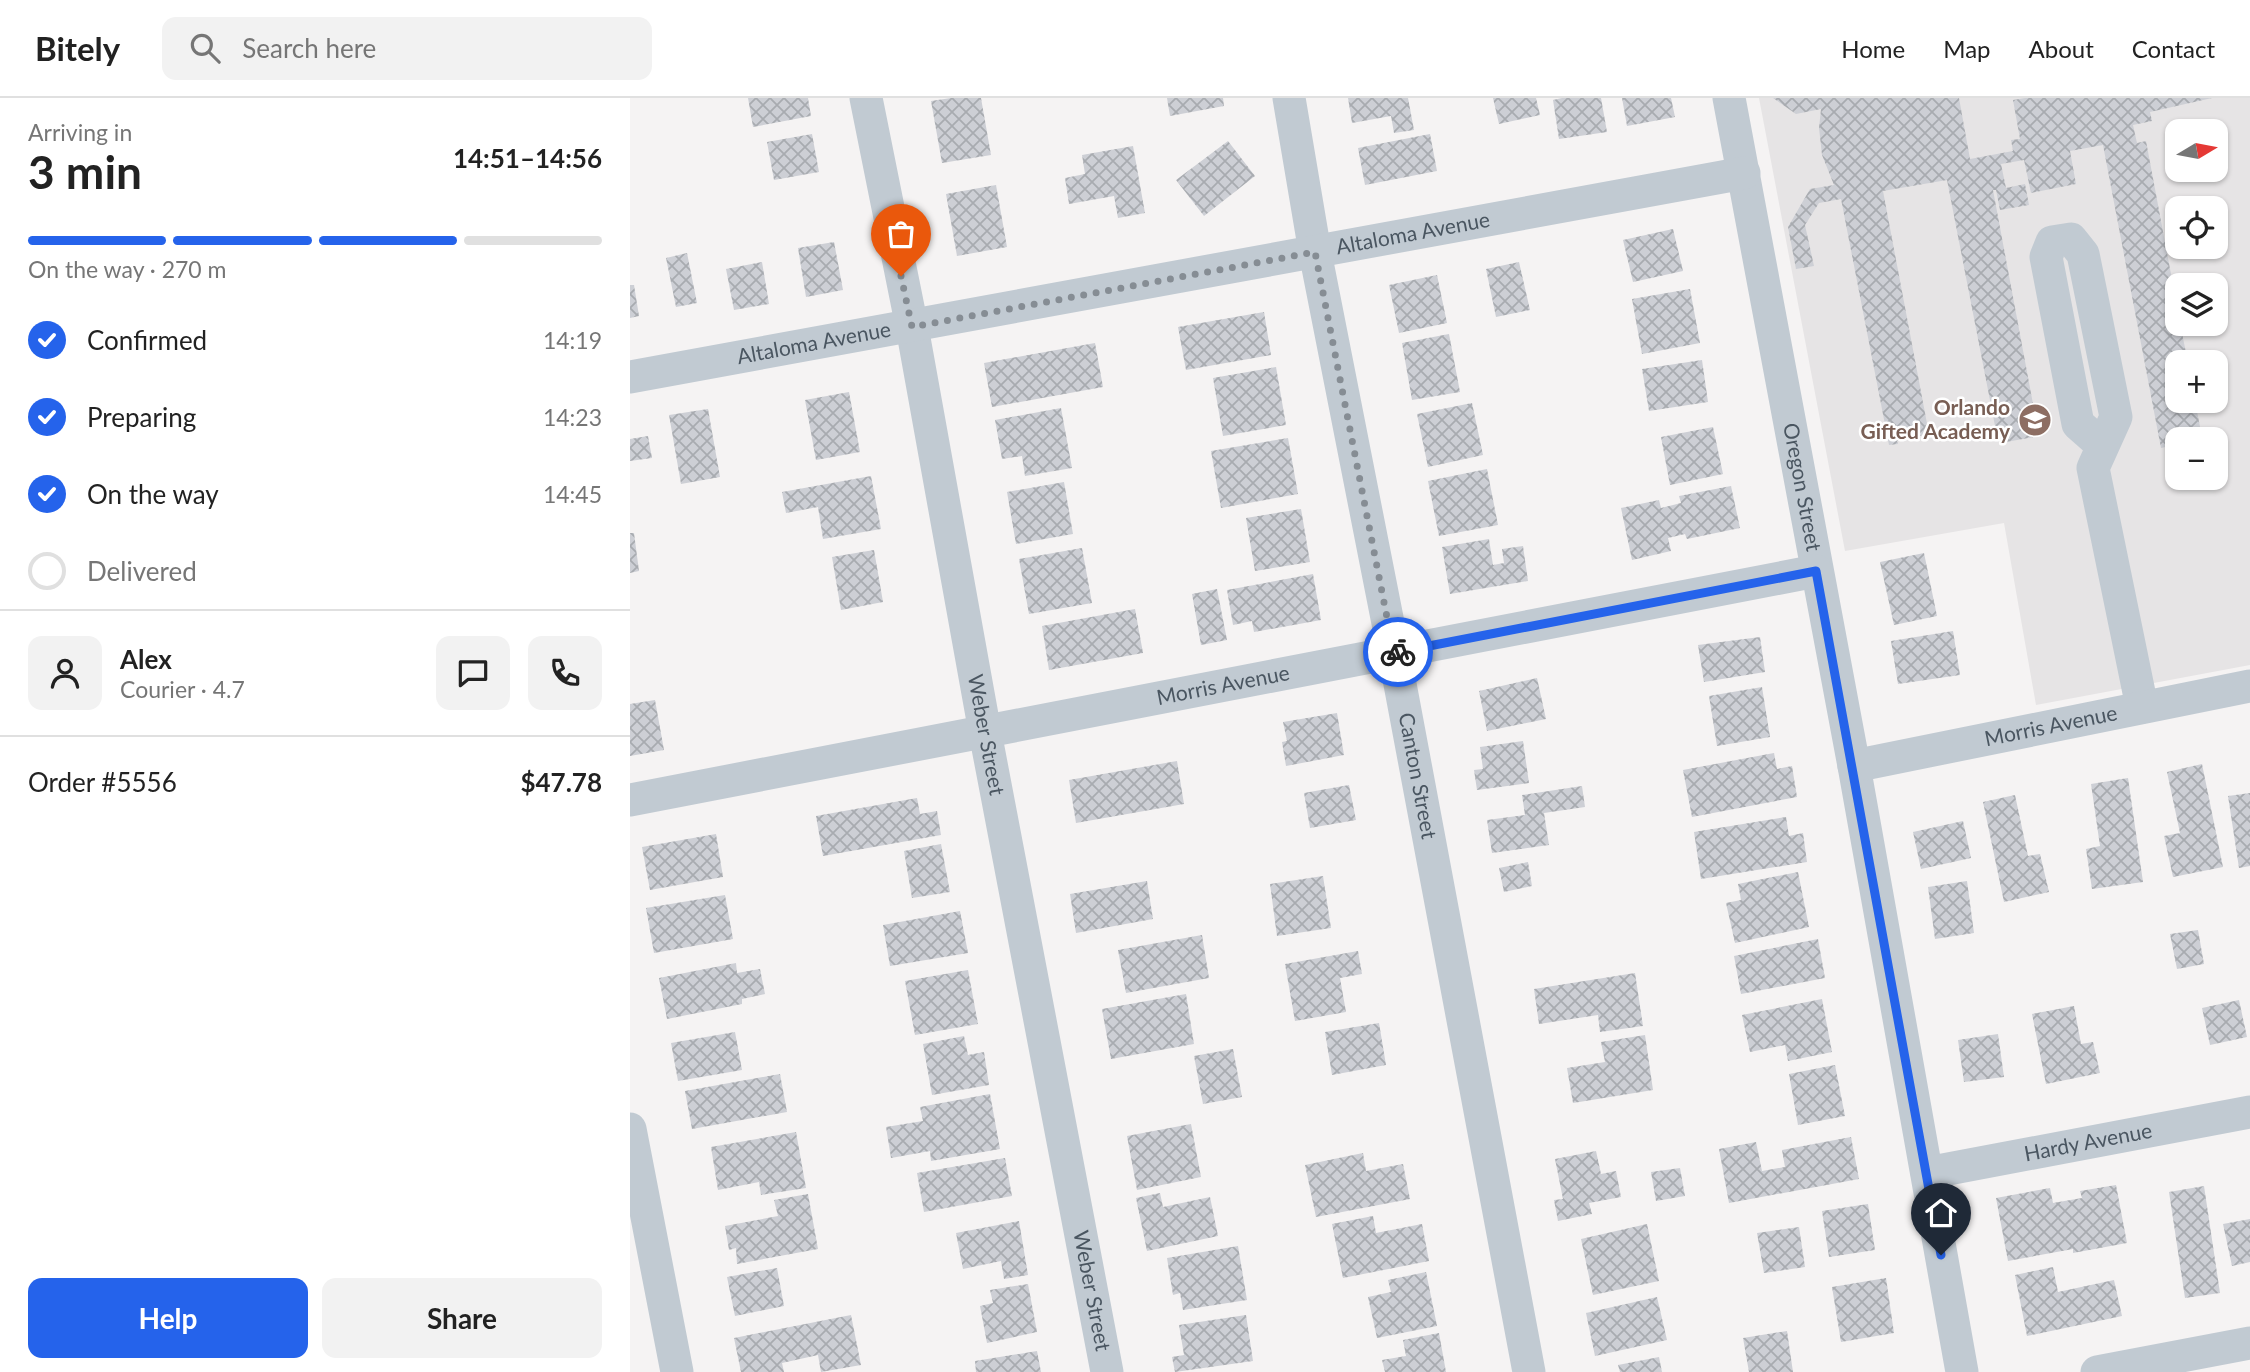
<!DOCTYPE html>
<meta charset="utf-8">
<style>
body{margin:0;font-family:Lato,sans-serif;background:#f2f2f2;color:#222;height:100vh;display:flex;flex-direction:column;font-size:26px;white-space:nowrap}
*{box-sizing:border-box;margin:0}
p{font-size:23px;color:#767676}
.icon{flex:none;width:38px;height:38px;fill:none;stroke:currentColor;stroke-width:2;stroke-linecap:round;stroke-linejoin:round}
.map{position:relative;flex:1;overflow:hidden}
.panel{display:flex;flex-direction:column;background:#fff;width:630px}
.panel>*{flex:none}
.needle{width:46px;rotate:80deg}
.tools{position:absolute;left:1535px;top:21px;display:grid;gap:14px}
.tools a{display:grid;place-items:center;width:63px;height:63px;border-radius:14px;background:#fff;box-shadow:0 2px 5px #0004;font-size:35px}
.pin{position:absolute;display:grid;place-items:center;width:60px;height:60px;color:#fff;margin:-72px -30px;border-radius:50% 50% 50% 0;rotate:-45deg;box-shadow:0 0 7px #0007}
.pin .icon{rotate:45deg}
.courier{position:absolute;display:grid;place-items:center;width:70px;height:70px;margin:-35px;border:5px solid #2563eb;border-radius:50%;background:#fff;color:#222;box-shadow:0 2px 9px #0007}
.headline em{font-style:normal;font-weight:700}
.headline div{display:flex;flex-direction:column-reverse}
.headline{display:flex;align-items:center;justify-content:space-between;height:119px;padding:0 28px}
h1{font-size:46px;font-weight:700;line-height:52px}
.bar{display:grid;grid-template-columns:repeat(4,1fr);gap:10px 7px;align-content:center;height:84px;padding:0 28px}
.bar i{height:9px;border-radius:5px;background:#e0e0e0}
.bar .selected{background:#2563eb}
.bar p{grid-column:span 4}
.line{display:flex;align-items:center;gap:18px;padding:0 28px;border-top:2px solid #e0e0e0}
.line div{flex:1}
.round{display:grid;place-items:center;flex:none;width:74px;height:74px;border-radius:14px;background:#f2f2f2}
ol{padding:0 28px;list-style:none}
li{display:flex;align-items:center;gap:21px;height:77px}
li p{margin-inline-start:auto}
li .icon{padding:7px;border-radius:50%;background:#2563eb;color:#fff;stroke-width:4}
li:last-child{color:#767676}
li i{width:38px;height:38px;border:4px solid #e0e0e0;border-radius:50%}
.primary-button{display:flex;gap:14px;margin-top:auto;padding:14px 28px}
.primary-button a{flex:1;height:80px;border-radius:14px;background:#2563eb;color:#fff;font-size:28px;font-weight:700;line-height:80px;text-align:center}
.primary-button a+a{background:#f2f2f2;color:#222}
header{display:flex;align-items:center;gap:42px;box-sizing:border-box;height:98px;padding:0 35px;background:#fff;border-bottom:2px solid #e0e0e0}
header strong{font-size:33px}
nav{display:flex;gap:38px;margin-inline-start:auto;font-size:24px}
.search{width:490px;height:63px;background:#f2f2f2;display:flex;align-items:center;gap:18px;box-sizing:border-box;padding:0 24px;border-radius:14px;color:#767676;font-size:26px}
main{display:flex;flex:1;min-height:0}
.map>svg:first-child{display:block}
.education{fill:#e6e4e5;fill-rule:evenodd}
.building{fill:url(#building-cross-hatch)}
.lines{fill:none;stroke-linecap:round;stroke-linejoin:round}
.minor{stroke:#c1cad2;stroke-width:33}
.done{stroke:#868d94;stroke-width:7;stroke-dasharray:0 12.6}
.route{stroke:#2563eb;stroke-width:9}
.labels{text-anchor:middle;stroke-width:5;stroke-linejoin:round;paint-order:stroke}
.street-label{font-size:21px;fill:#4a5661;stroke:#fff}
.education-label{font-size:21px;font-weight:bold;fill:#785e54;stroke:#fff;text-anchor:end}
</style>
<header>
<strong>Bitely</strong>
<div class="search"><svg class="icon" aria-label="search" viewBox="0 0 24 24"><circle cx="10" cy="10" r="6"/><path d="M15 15l6 6"/></svg>Search here</div>
<nav><a>Home</a><a>Map</a><a>About</a><a>Contact</a></nav>
</header>
<main>
<section class="panel">
<div class="headline"><div><h1>3 min</h1><p>Arriving in</p></div><em>14:51–14:56</em></div>
<div class="bar"><i class="selected"></i><i class="selected"></i><i class="selected"></i><i></i><p>On the way · 270 m</p></div>
<ol>
<li><svg class="icon" aria-label="check" viewBox="0 0 24 24"><path d="M5 12l5 5 9-10"/></svg>Confirmed<p>14:19</p></li>
<li><svg class="icon" aria-label="check" viewBox="0 0 24 24"><path d="M5 12l5 5 9-10"/></svg>Preparing<p>14:23</p></li>
<li><svg class="icon" aria-label="check" viewBox="0 0 24 24"><path d="M5 12l5 5 9-10"/></svg>On the way<p>14:45</p></li>
<li><i></i>Delivered</li>
</ol>
<div class="line" style="height:126px"><a class="round"><svg class="icon" aria-label="person" viewBox="0 0 24 24"><circle cx="12" cy="8" r="4"/><path d="M4 21q1-7 8-7t8 7"/></svg></a><div><b>Alex</b><p>Courier · 4.7</p></div><a class="round"><svg class="icon" aria-label="chat" viewBox="0 0 24 24"><path d="M4 5h16v11H9l-5 4z"/></svg></a><a class="round"><svg class="icon" aria-label="phone" viewBox="0 0 24 24"><path d="M5 4h4l2 5-3 2q2 4 5 5l2-3 5 2v4C11 20 4 13 5 4z"/></svg></a></div>
<div class="line" style="height:91px"><div>Order #5556</div><b>$47.78</b></div>
<div class="primary-button"><a>Help</a><a>Share</a></div>
</section>
<div class="map">
<svg width="1620" height="1274" viewBox="0 0 1620 1274">
<defs>
<pattern id="building-cross-hatch" width="8" height="8" patternUnits="userSpaceOnUse" patternTransform="scale(1.75)"><rect width="8" height="8" fill="#cdcfd5"/><path d="M0 0l8 8M0 8l8-8" fill="none" stroke="#a8abb0"/></pattern>
</defs>
<rect width="100%" height="100%" fill="#f5f3f3"/>
<path class="education" d="M1129,0H1620V567L1406,607L1374,425L1215,453ZM1547,33H1586V72H1547ZM1547,110H1586V149H1547ZM1547,187H1586V226H1547ZM1547,264H1586V303H1547ZM1547,341H1586V380H1547Z"/>
<path class="building" d="M118,0H178L181,18L123,29Z
M321,0H351L361,57L312,65L301,3Z
M537,0H593L594,8L540,18Z
M718,0H778L784,32L764,35L761,18L722,25Z
M863,0H906L910,17L869,26Z
M932,0H971L977,34L929,41L923,2Z
M992,0H1041L1045,19L997,28Z
M1143,0H1329L1340,61L1383,53L1381,42L1390,41L1383,2L1395,0H1582L1520,14L1522,23L1503,27L1507,45L1516,43L1547,208V226H1550L1558,264H1547V303H1565L1572,339L1547,341V344L1539,346L1540,348L1531,350L1473,47L1440,53L1446,86L1401,95L1394,62L1371,66L1376,90L1395,86L1399,107L1370,112L1366,92H1363L1409,338L1376,344L1374,332L1366,333L1317,82L1253,93L1299,336L1267,343L1268,346L1259,347L1211,101L1189,105L1175,127L1184,168L1166,171L1158,129L1180,91L1204,87L1192,57L1189,30L1191,11L1166,16Z
M182,36L189,74L144,82L137,44Z
M800,36L807,73L735,87L728,50Z
M598,43L625,78L574,118L546,82Z
M503,48L515,115L488,120L484,98L439,106L435,80L455,76L452,57Z
M366,87L377,149L327,158L316,96Z
M1043,131L1053,173L1003,184L993,142Z
M204,144L213,192L176,199L168,150Z
M57,155L67,205L46,209L36,160Z
M132,164L139,206L104,212L96,171Z
M889,164L900,212L866,219L856,171Z
M807,177L817,225L769,235L759,187Z
M0,187H4L9,218L0,220Z
M1060,191L1070,245L1012,256L1002,201Z
M634,214L641,257L556,272L548,229Z
M819,236L830,294L782,302L772,245Z
M465,245L473,289L362,309L354,265Z
M1072,262L1078,304L1019,313L1012,271Z
M646,269L656,327L593,338L583,280Z
M219,294L230,354L186,362L175,302Z
M842,305L853,357L798,369L787,316Z
M431,310L442,370L395,378L392,358L372,361L365,322Z
M78,311L90,379L51,386L39,317Z
M1083,329L1093,376L1040,387L1031,339Z
M18,338L22,360L0,363V341Z
M658,340L668,396L591,410L581,353Z
M857,371L868,427L809,438L798,383Z
M241,378L251,431L193,441L188,409L156,415L152,394Z
M434,384L443,436L386,446L377,394Z
M1101,388L1110,430L1057,441L1055,436L1038,440L1041,453L1002,462L991,410L1029,402L1031,410L1051,405L1049,398Z
M671,411L680,464L625,473L616,420Z
M0,435H4L9,473L0,475Z
M859,441L863,467L874,465L872,451L893,448L898,483L820,496L812,449Z
M452,450L462,505L399,516L389,461Z
M244,452L253,504L211,512L202,459Z
M1294,455L1307,518L1264,527L1250,464Z
M683,476L691,522L624,534L622,523L603,527L597,492Z
M587,491L597,542L571,547L562,496Z
M505,511L513,555L419,572L412,528Z
M1323,533L1330,577L1268,586L1261,543Z
M1130,539L1135,574L1074,584L1068,547Z
M907,580L916,621L857,633L849,593Z
M1132,589L1140,639L1087,648L1079,598Z
M25,602L34,652L0,658V606Z
M707,615L714,657L656,668L652,644L657,643L653,624Z
M893,643L899,685L847,692L844,672L853,671L850,649Z
M1144,655L1147,671L1162,668L1167,699L1062,719L1053,672Z
M547,663L554,706L446,725L439,682Z
M1572,666L1593,769L1543,779L1534,738L1550,735L1537,674Z
M1498,680L1513,784L1462,791L1456,751L1470,748L1461,686Z
M719,687L726,722L680,730L674,695Z
M952,688L955,709L914,715L919,747L862,755L857,722L895,717L892,697Z
M1620,695V768L1609,770L1598,698Z
M1385,697L1398,758L1410,756L1419,794L1374,804L1353,704Z
M287,700L290,716L307,713L311,737L193,758L186,718Z
M1156,719L1159,738L1173,735L1177,764L1071,781L1064,734Z
M1333,723L1341,760L1291,771L1283,734Z
M86,736L93,779L20,792L12,749Z
M311,746L320,794L282,800L274,753Z
M898,764L902,788L874,794L869,770Z
M1168,774L1179,829L1105,845L1096,805L1111,802L1108,786Z
M693,778L701,830L647,838L640,786Z
M517,783L523,821L446,835L440,796Z
M1337,783L1344,835L1305,841L1298,789Z
M95,797L103,841L24,855L16,810Z
M330,813L338,855L260,868L253,827Z
M1568,832L1574,866L1547,871L1540,836Z
M572,837L579,880L496,895L488,852Z
M1188,841L1195,880L1111,896L1104,858Z
M728,853L732,876L710,880L716,914L665,923L655,866Z
M106,865L107,875L130,871L135,896L112,901V906L37,921L29,880Z
M338,872L348,926L285,937L275,883Z
M1005,875L1013,928L970,934L968,917L909,926L904,891Z
M556,896L564,946L481,961L472,911Z
M1192,901L1202,954L1158,963L1155,947L1120,954L1112,917Z
M1609,902L1617,939L1580,947L1572,910Z
M1444,908L1451,946L1463,944L1470,975L1416,986L1402,916Z
M749,925L756,967L702,977L695,934Z
M105,934L112,972L48,983L41,945Z
M1368,936L1374,979L1334,984L1328,942Z
M1015,937L1023,992L943,1005L937,970L975,964L971,944Z
M334,938L338,957L354,954L359,987L302,997L293,946Z
M603,951L612,999L573,1006L564,958Z
M1205,967L1215,1018L1168,1027L1159,976Z
M150,976L157,1014L62,1031L55,993Z
M360,996L370,1051L301,1063L300,1053L261,1060L256,1029L293,1023L290,1009Z
M561,1026L571,1079L507,1092L497,1038Z
M166,1034L176,1090L131,1097L129,1084L88,1092L81,1049Z
M1221,1039L1229,1081L1099,1105L1089,1051L1126,1044L1132,1073L1155,1069L1152,1052Z
M966,1053L971,1076L986,1073L991,1099L959,1105L962,1116L928,1123L924,1102L933,1101L925,1061Z
M733,1055L736,1073L773,1066L780,1101L686,1119L675,1067Z
M375,1060L382,1098L294,1114L287,1075Z
M1050,1070L1055,1098L1026,1103L1021,1074Z
M1486,1087L1497,1145L1443,1155V1151L1378,1163L1366,1100L1420,1090L1423,1105L1452,1100L1450,1093Z
M1574,1088L1590,1195L1555,1200L1539,1094Z
M530,1095L533,1109L580,1099L588,1138L517,1153L506,1100Z
M178,1096L188,1151L107,1166L106,1150L99,1152L95,1128L148,1118L144,1102Z
M1238,1106L1245,1152L1199,1159L1192,1113Z
M743,1118L746,1135L792,1126L799,1163L713,1180L702,1126Z
M1620,1121V1164L1602,1168L1593,1126Z
M389,1123L398,1177L374,1181L371,1163L333,1171L326,1135Z
M1017,1126L1029,1183L963,1197L951,1141Z
M1169,1129L1175,1169L1134,1175L1127,1135Z
M608,1148L617,1202L553,1212L550,1195L543,1197L537,1160Z
M1423,1169L1428,1194L1484,1182L1492,1218L1397,1238L1385,1177Z
M147,1170L154,1208L105,1218L97,1179Z
M796,1174L807,1228L747,1240L738,1199L761,1194L758,1182Z
M1256,1180L1264,1235L1211,1244L1202,1189Z
M398,1186L407,1234L357,1245L350,1208L363,1205L360,1192Z
M1027,1199L1037,1242L965,1258L956,1215Z
M221,1217L231,1267L191,1274L188,1257L152,1265L154,1274H111L104,1240Z
M616,1217L623,1263L545,1274L542,1259L554,1257L549,1227Z
M1157,1233L1163,1274H1119L1113,1240Z
M809,1235L816,1274H755L752,1262L776,1258L773,1242Z
M407,1253L411,1274H346L345,1263Z
M1029,1259L1032,1274H990L988,1267Z"/>
<g class="lines">
<g class="minor">
<path id="s1" d="M236,0L282,229L355,634L477,1274"/>
<path id="s2" d="M659,0L685,154L770,586L899,1274"/>
<path id="s3" d="M1099,0L1224,668L1332,1274"/>
<path id="s4" d="M0,279L1114,75"/>
<path d="M1473,348L1448,326L1416,159L1422,144L1441,141L1453,156L1486,319L1463,370L1512,609"/>
<path id="s5" d="M1224,668L1620,588"/>
<path id="s6" d="M0,702L1186,473"/>
<path d="M0,1031L47,1274"/>
<path id="s7" d="M1297,1075L1620,1014"/>
<path d="M1467,1274L1620,1245"/>
</g>
</g>
<g class="lines">
<path class="done" d="M271,178L282,229L685,154L764,555L768,554"/>
<path class="route" d="M768,554L1186,473L1311,1157"/>
</g>
<defs>
<symbol id="school-disc" viewBox="-11 -11 22 22"><circle r="9.5" fill="#8d6e63" stroke="#fff"/><path d="M0-5L7-2L0 1L-7-2ZM-4 1L0 2.5L4 1V4Q0 6-4 4Z" fill="#fff"/></symbol>
</defs>
<g fill-rule="evenodd">
<use href="#school-disc" x="1386" y="303" width="38" height="38"/>
</g>
<g class="labels">
<g class="street-label">
<text dy="7" stroke="none"><textPath href="#s4" startOffset="796">Altaloma Avenue</textPath></text>
<text dy="7" stroke="none"><textPath href="#s4" startOffset="187">Altaloma Avenue</textPath></text>
<text dy="7" stroke="none"><textPath href="#s3" startOffset="396">Oregon Street</textPath></text>
<text dy="7" stroke="none"><textPath href="#s6" startOffset="604">Morris Avenue</textPath></text>
<text dy="7" stroke="none"><textPath href="#s5" startOffset="201">Morris Avenue</textPath></text>
<text dy="7" stroke="none"><textPath href="#s1" startOffset="648">Weber Street</textPath></text>
<text dy="7" stroke="none"><textPath href="#s2" startOffset="690">Canton Street</textPath></text>
<text dy="7" stroke="none"><textPath href="#s7" startOffset="164">Hardy Avenue</textPath></text>
<text dy="7" stroke="none"><textPath href="#s1" startOffset="1214">Weber Street</textPath></text>
</g>
<g class="education-label">
<text x="1380" y="317">Orlando<tspan x="1380" dy="24">Gifted Academy</tspan></text>
</g>
</g>
</svg>
<div class="tools">
<a><svg class="needle" viewBox="-14 -14 28 28"><path d="M0-13l5 13h-10z" fill="#e53935"/><path d="M0 13l5-13h-10z" fill="#767676"/></svg></a>
<a><svg class="icon" aria-label="locate" viewBox="0 0 24 24"><circle cx="12" cy="12" r="6"/><path d="M12 2v4M12 18v4M2 12h4M18 12h4"/></svg></a>
<a><svg class="icon" aria-label="layers" viewBox="0 0 24 24"><path d="M12 4l9 5-9 5-9-5zM3 14l9 5 9-5"/></svg></a>
<a>+</a>
<a>−</a>
</div>
<div class="pin" style="left:271px;top:178px;background:#ea580c"><svg class="icon" aria-label="bag" viewBox="0 0 24 24"><path d="M5 8h14l-1 12H6zM9 8a3 3 0 0 1 6 0"/></svg></div>
<div class="pin" style="left:1311px;top:1157px;background:#1f2937"><svg class="icon" aria-label="home" viewBox="0 0 24 24"><path d="M3 11l9-7 9 7M6 9v11h12V9"/></svg></div>
<div class="courier" style="left:768px;top:554px"><svg class="icon" aria-label="bike" viewBox="0 0 24 24"><circle cx="6" cy="16" r="4"/><circle cx="18" cy="16" r="4"/><path d="M6 16l4-8h5l3 8M10 8l3 8H6M13 5h3"/></svg></div>
</div>
</main>
